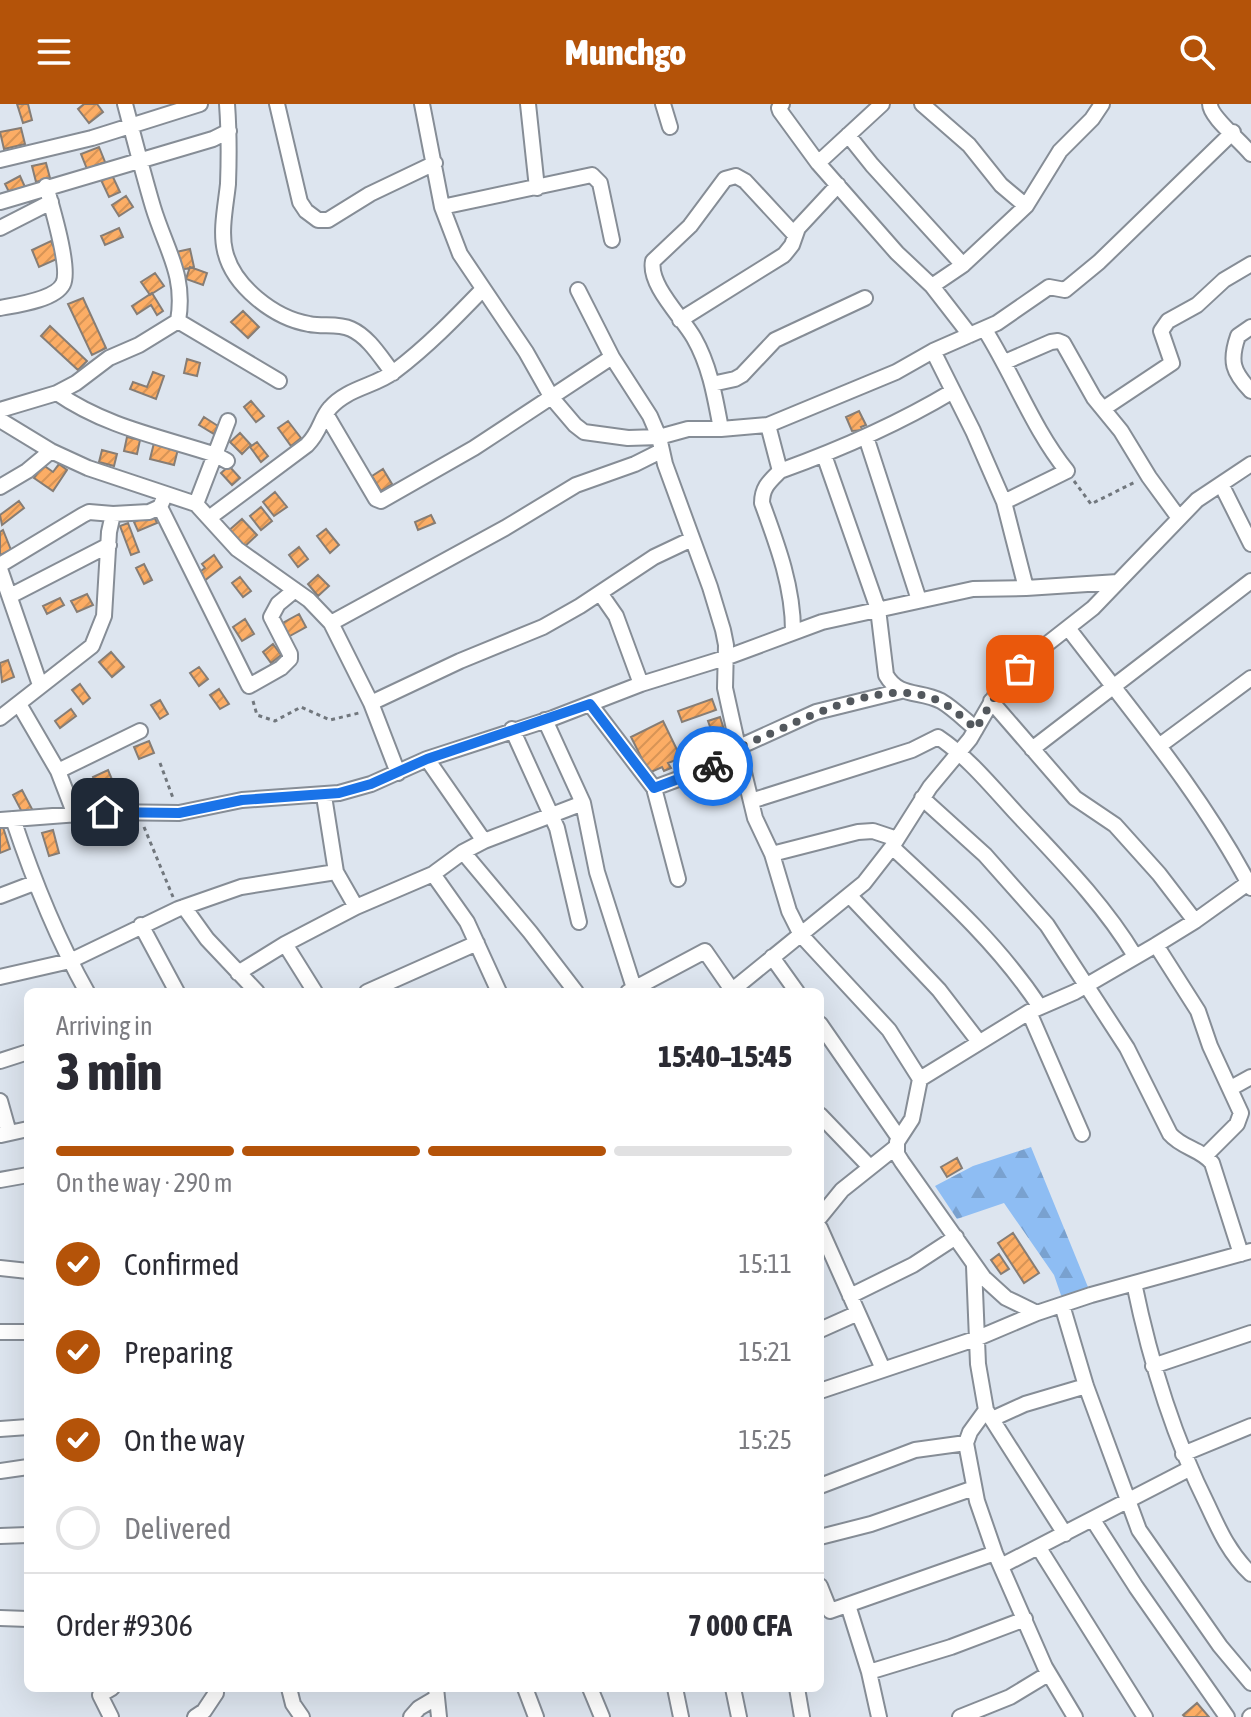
<!DOCTYPE html>
<meta charset="utf-8">
<style>
body{margin:0;font-family:"Asap Condensed",sans-serif;background:#f7f7f7;color:#2b2b33;height:100vh;display:flex;flex-direction:column;font-size:30px;white-space:nowrap}
*{box-sizing:border-box;margin:0}
p{font-size:26px;color:#7c7c81}
.icon{flex:none;width:44px;height:44px;fill:none;stroke:currentColor;stroke-width:2;stroke-linecap:round;stroke-linejoin:round}
.map{position:relative;flex:1;overflow:hidden}
.side{position:absolute;left:24px;top:884px;width:800px;height:704px;display:flex;flex-direction:column;background:#fff;border-radius:12px;box-shadow:0 8px 32px #0002}
.side>*{flex:none}
.pin{position:absolute;display:grid;place-items:center;width:68px;height:68px;color:#fff;margin:-34px;border-radius:16px;box-shadow:0 4px 12px #0006}
.courier{position:absolute;display:grid;place-items:center;width:80px;height:80px;margin:-40px;border:6px solid #1a73e8;border-radius:50%;background:#fff;color:#222;box-shadow:0 2px 10px #0007}
.overview em{font-style:normal;font-weight:800}
.overview div{display:flex;flex-direction:column-reverse}
.overview{display:flex;align-items:center;justify-content:space-between;height:136px;padding:0 32px}
h1{font-size:52px;font-weight:800;line-height:60px}
.bar{display:grid;grid-template-columns:repeat(4,1fr);gap:12px 8px;align-content:center;height:96px;padding:0 32px}
.bar i{height:10px;border-radius:6px;background:#e1e1e2}
.bar .active{background:#b45309}
.bar p{grid-column:span 4}
.line{display:flex;align-items:center;gap:20px;padding:0 32px;border-top:2px solid #e1e1e2}
.line div{flex:1}
ol{padding:0 32px;list-style:none}
li{display:flex;align-items:center;gap:24px;height:88px}
li p{margin-inline-start:auto}
li .icon{padding:8px;border-radius:50%;background:#b45309;color:#fff;stroke-width:4}
li:last-child{color:#7c7c81}
li i{width:44px;height:44px;border:4px solid #e1e1e2;border-radius:50%}
header{display:flex;justify-content:space-between;align-items:center;height:104px;padding:0 32px;background:#b45309;color:#fff;font-size:36px;font-weight:800}
.map>svg:first-child{display:block}
.forest{fill:url(#forest-firs)}
.building{fill:url(#building-hatch);stroke:#867d75;stroke-width:2}
.lines{fill:none;stroke-linecap:round;stroke-linejoin:round}
.minor-casing{stroke:#868d96;stroke-width:18}
.path{stroke:#71777d;stroke-width:3;stroke-dasharray:4 4;stroke-linecap:butt}
.minor{stroke:#fff;stroke-width:14}
.done{stroke:#53585d;stroke-width:8;stroke-dasharray:0 14.4}
.route{stroke:#1a73e8;stroke-width:10}
</style>
<header><svg class="icon" aria-label="menu" viewBox="0 0 24 24"><path d="M4 6h16M4 12h16M4 18h16"/></svg>Munchgo<svg class="icon" aria-label="search" viewBox="0 0 24 24"><circle cx="10" cy="10" r="6"/><path d="M15 15l6 6"/></svg></header>
<div class="map">
<svg width="1251" height="1613" viewBox="0 0 1251 1613">
<defs>
<pattern id="forest-firs" width="22" height="20" patternUnits="userSpaceOnUse" patternTransform="scale(2)"><rect width="22" height="20" fill="#8ebdf3"/><path d="M5 1l3.5 6h-7zM16 11l3.5 6h-7z" fill="#79a1cf"/></pattern>
<pattern id="building-hatch" width="6" height="6" patternUnits="userSpaceOnUse" patternTransform="scale(2)"><rect width="6" height="6" fill="#fcad65"/><path d="M-1 1l2-2M0 6l6-6M5 7l2-2" fill="none" stroke="#d79456"/></pattern>
</defs>
<rect width="100%" height="100%" fill="#dde5ef"/>
<path class="forest" d="M1031,1043L1090,1188L1063,1197L1054,1171L1004,1099L957,1115L935,1082L973,1062Z"/>
<path class="building" d="M17,0H28L32,16L23,19Z
M84,0H97L103,8L89,19L78,5Z
M21,24L25,40L4,45L0,28Z
M99,43L105,58L87,65L81,50Z
M46,59L50,74L36,78L32,62Z
M112,71L120,88L109,93L101,76Z
M20,72L25,83L10,90L5,80Z
M126,92L133,103L119,112L112,101Z
M119,124L123,133L105,141L101,132Z
M51,137L59,154L39,163L32,146Z
M190,145L194,163L180,166L176,148Z
M190,163L207,169L203,181L186,175Z
M155,169L164,182L150,191L141,178Z
M152,189L163,207L157,211L151,201L137,210L132,202Z
M83,194L106,244L92,251L68,200Z
M243,207L259,223L248,234L231,218Z
M50,222L87,257L78,266L41,232Z
M187,255L200,259L197,272L184,269Z
M153,268L164,272L156,295L130,285L133,278L147,283Z
M251,297L264,312L256,318L244,303Z
M859,307L866,321L861,323L863,326L852,327L846,313Z
M204,313L218,322L214,330L199,321Z
M288,317L301,334L291,342L278,324Z
M240,329L251,341L242,350L230,338Z
M127,333L140,336L137,350L124,347Z
M257,338L268,352L261,358L250,343Z
M154,339L178,345L174,361L150,355Z
M102,346L117,350L114,362L99,358Z
M59,360L67,366L53,387L34,374L43,361L53,368Z
M229,362L240,374L232,381L221,369Z
M383,365L392,380L381,387L372,372Z
M275,388L287,403L274,412L263,398Z
M19,397L24,404L2,421L0,411Z
M261,403L272,417L261,426L250,412Z
M153,410L157,419L138,427L134,418Z
M431,411L435,419L418,426L415,418Z
M242,415L257,431L242,445L227,428Z
M128,419L139,448L131,451L120,422Z
M326,425L339,441L330,449L317,432Z
M3,426L11,446L0,451V428Z
M299,443L308,455L298,463L289,451Z
M214,451L222,463L199,481L193,473L205,464L202,460Z
M144,460L152,476L144,480L136,464Z
M318,471L329,482L318,492L308,480Z
M240,473L251,487L243,493L232,479Z
M87,490L93,501L77,508L71,497Z
M60,494L64,501L47,510L43,502Z
M299,510L306,523L288,533L281,520Z
M245,515L254,530L242,537L233,523Z
M273,540L281,551L271,559L263,548Z
M111,548L124,563L112,573L99,558Z
M8,556L14,573L2,578L0,559Z
M199,563L208,575L199,582L190,569Z
M80,580L90,594L83,600L72,586Z
M219,585L229,600L220,605L210,591Z
M712,595L716,606L682,618L678,607Z
M160,596L168,610L160,615L151,601Z
M71,605L76,612L60,624L55,617Z
M720,613L731,647L720,651L708,617Z
M663,617L681,654L668,659L671,664L664,667L662,663L649,669L631,633Z
M149,637L154,649L139,655L134,643Z
M108,666L113,678L98,684L93,673Z
M22,686L32,705L23,710L13,691Z
M2,720L10,745L0,749V721Z
M53,726L59,749L49,752L42,729Z
M957,1054L962,1064L947,1073L941,1063Z
M1013,1129L1039,1169L1024,1179L998,1139Z
M999,1150L1009,1165L1001,1170L991,1156Z
M1197,1599L1209,1613H1185L1183,1611Z"/>
<g class="lines">
<defs>
<path id="minor" d="M227,0C229,27 229,53 228,80C226,100 220,127 225,147C233,182 274,214 309,220C322,223 338,219 351,225C369,233 381,254 393,269
M277,0L300,98L306,107L318,116H328L370,90L435,59
M422,0L442,103L460,150L526,248L552,294L575,321L584,328L628,334L659,333L665,360L710,483L723,526L726,541L725,584L740,652L755,714L772,750L789,807L801,831L889,926L920,975L912,1015L897,1038V1050L902,1058L984,1174L1006,1194L1037,1209
M528,0L537,84
M663,0L670,23
M782,0L779,4L780,7L818,59L897,149L932,182L970,231
M922,0L969,41L1001,81L1026,102
M1210,0C1210,13 1240,36 1251,50
M848,31L872,61L963,161
M0,56L92,34L200,0
M818,59L882,0
M0,98L213,35L229,27
M442,103L592,71L600,79L612,136
M0,124L51,98
M932,182L963,161L1026,102L1060,47L1092,15L1102,0
M578,186L612,253
M0,204C16,201 55,196 63,180C71,165 51,100 46,82
M680,216L784,151L792,141L798,124L838,81
M178,217L279,277
M1251,223L1238,232C1229,258 1233,268 1251,287
M985,226C1014,272 1033,325 1067,367L1004,398
M933,247L973,327L1004,398L1026,484
M1005,258L1051,238L1058,237L1063,239L1094,294L1121,327L1149,373L1179,414
M712,280L735,275L742,271L775,236L865,194
M57,289C106,323 161,333 216,351L227,357
M1103,305L1172,259L1161,227L1168,217L1197,201L1224,176L1251,160
M0,306L57,289L76,279L109,254L139,241L178,217C186,171 166,146 153,103C143,69 134,34 125,0
M326,310L376,395L381,397L474,344L612,253L650,312L659,333L688,325H721C715,293 710,262 694,234C683,214 648,181 653,157L690,122L725,75L736,72L745,77L795,131
M0,316L51,347L88,364L196,400L237,445L309,496L331,519L371,599L398,669
M768,321L780,367C770,377 762,383 762,399C777,440 793,482 793,527
M721,325L768,321L896,268L933,247L997,219L1049,183L1065,186L1099,158L1233,28
M866,333L919,496
M824,351L878,505L886,571C899,594 920,586 941,597C953,604 965,616 976,625
M780,367C841,345 898,320 953,287
M1221,380L1251,440
M0,383L27,367L51,347
M196,400L228,317
M160,403L249,582L281,564L290,555V550L271,513L278,500L295,486
M209,414L307,341C321,327 320,315 330,304C347,284 376,282 395,267C427,243 456,213 483,185
M0,461L83,411L89,408L113,410
M0,465L40,581
M600,489L616,512L641,580
M10,492L109,441
M331,519L505,424L576,381L635,360L661,347
M1068,524C1132,608 1202,690 1251,784
M991,597L1075,694L1115,721L1159,770L1195,817
M371,599L460,557L543,523L580,502L654,453L692,435
M19,600L58,667L75,711
M590,600L654,684
M0,614L92,542L104,512L109,428L113,410L149,408L160,403L163,396
M545,616L583,699L597,768L634,884
M512,625L557,724L579,818
M1159,642L1251,574
M739,643L816,608L901,587
M1032,645L1251,477
M427,655L484,737
M58,667L140,627
M324,692L336,768L356,803
M922,694L985,751L1047,821L1127,944L1170,1030C1182,1044 1201,1045 1212,1059L1241,1150
M751,697L912,646L938,633C968,653 993,684 1017,710C1059,755 1103,799 1135,852
M13,715C33,775 56,833 87,888
M0,716L105,708L179,709L242,696L339,689L371,680L427,655L553,614L641,580L725,554L822,518L973,485L1026,484L1118,478L1197,396L1251,360
M892,743C946,793 999,841 1040,903
M463,748L530,828L576,888
M772,750L858,728L873,727L897,735
M433,770L467,818L499,888
M678,775L654,684L740,652
M0,792L34,779
M850,792L939,886L979,938
M184,803L207,835L257,888
M141,821L177,888
M285,840L315,888
M1156,841L1198,907L1210,942L1241,1009L1237,1020L1206,1051
M772,853L797,888
M238,869L285,840L356,803L433,770L463,748L484,737L583,699
M0,873L70,857L178,805L241,783L336,768
M367,888L477,839
M628,888L705,847L732,886
M730,888L864,779L892,743L930,683L970,635L999,585L1042,544L1093,504L1118,478
M1029,908L1082,1030
M820,920L899,1034
M0,957L28,948
M920,975L1029,908L1075,888L1156,841L1195,817L1248,779
M1231,984L1251,973
M0,997L9,1029
M820,1011L869,1062
M1,1031L28,1025
M0,1076L28,1071
M820,1113L842,1086L896,1043
M820,1124L883,1265
M974,1162L978,1260L986,1306L970,1328L966,1339L977,1397L995,1449L1045,1563L1075,1613
M0,1164L28,1167
M1134,1179C1150,1257 1172,1330 1208,1402C1220,1428 1230,1450 1251,1470
M850,1192L913,1161L956,1133
M1062,1201L1086,1282L1139,1426L1220,1542L1251,1579
M820,1226L858,1209
M0,1228H28
M1153,1262L1251,1229
M820,1287L978,1234L1037,1209L1091,1191L1251,1147
M986,1306L1065,1430
M992,1315L1025,1300L1086,1282
M0,1325L28,1323
M1183,1350L1251,1322
M0,1367L28,1363
M820,1382L915,1346L966,1339
M1093,1416L1136,1483L1227,1613
M0,1432L28,1431
M820,1433L871,1420L974,1384
M1039,1444L1145,1613
M1001,1462L1189,1365
M820,1482L830,1507L995,1449
M848,1501L869,1568L879,1613
M0,1514L28,1515
M869,1568L951,1543L1025,1515
M289,1584L293,1600L302,1613
M436,1584L439,1613
M525,1584L536,1613
M590,1584L602,1613
M675,1584L681,1613
M733,1584L739,1613
M797,1584L802,1613
M111,1613L100,1591L112,1584
M195,1613L204,1607L216,1589
M411,1613L419,1604L436,1594
M960,1613L1010,1593L1048,1570
M1250,1613L1251,1612"/>
</defs>
<use href="#minor" class="minor-casing"/>
<path class="path" d="M1074,377L1091,400L1137,377
M253,597L257,611L275,617L301,603L330,616L359,609
M160,659L173,694
M144,723L173,793"/>
<use href="#minor" class="minor"/>
</g>
<g class="lines">
<path class="done" d="M713,662L740,652L739,643C794,622 877,570 937,596C951,602 964,615 976,625L999,585L1020,565"/>
<path class="route" d="M105,708L179,709L242,696L339,689L371,680L427,655L590,600L654,684L713,662"/>
</g>
</svg>
<div class="pin" style="left:1020px;top:565px;background:#ea580c"><svg class="icon" aria-label="bag" viewBox="0 0 24 24"><path d="M5 8h14l-1 12H6zM9 8a3 3 0 0 1 6 0"/></svg></div>
<div class="pin" style="left:105px;top:708px;background:#1f2937"><svg class="icon" aria-label="home" viewBox="0 0 24 24"><path d="M3 11l9-7 9 7M6 9v11h12V9"/></svg></div>
<div class="courier" style="left:713px;top:662px"><svg class="icon" aria-label="bike" viewBox="0 0 24 24"><circle cx="6" cy="16" r="4"/><circle cx="18" cy="16" r="4"/><path d="M6 16l4-8h5l3 8M10 8l3 8H6M13 5h3"/></svg></div>
<section class="side">
<div class="overview"><div><h1>3 min</h1><p>Arriving in</p></div><em>15:40–15:45</em></div>
<div class="bar"><i class="active"></i><i class="active"></i><i class="active"></i><i></i><p>On the way · 290 m</p></div>
<ol>
<li><svg class="icon" aria-label="check" viewBox="0 0 24 24"><path d="M5 12l5 5 9-10"/></svg>Confirmed<p>15:11</p></li>
<li><svg class="icon" aria-label="check" viewBox="0 0 24 24"><path d="M5 12l5 5 9-10"/></svg>Preparing<p>15:21</p></li>
<li><svg class="icon" aria-label="check" viewBox="0 0 24 24"><path d="M5 12l5 5 9-10"/></svg>On the way<p>15:25</p></li>
<li><i></i>Delivered</li>
</ol>
<div class="line" style="height:104px"><div>Order #9306</div><b>7 000 CFA</b></div>
</section>
</div>
